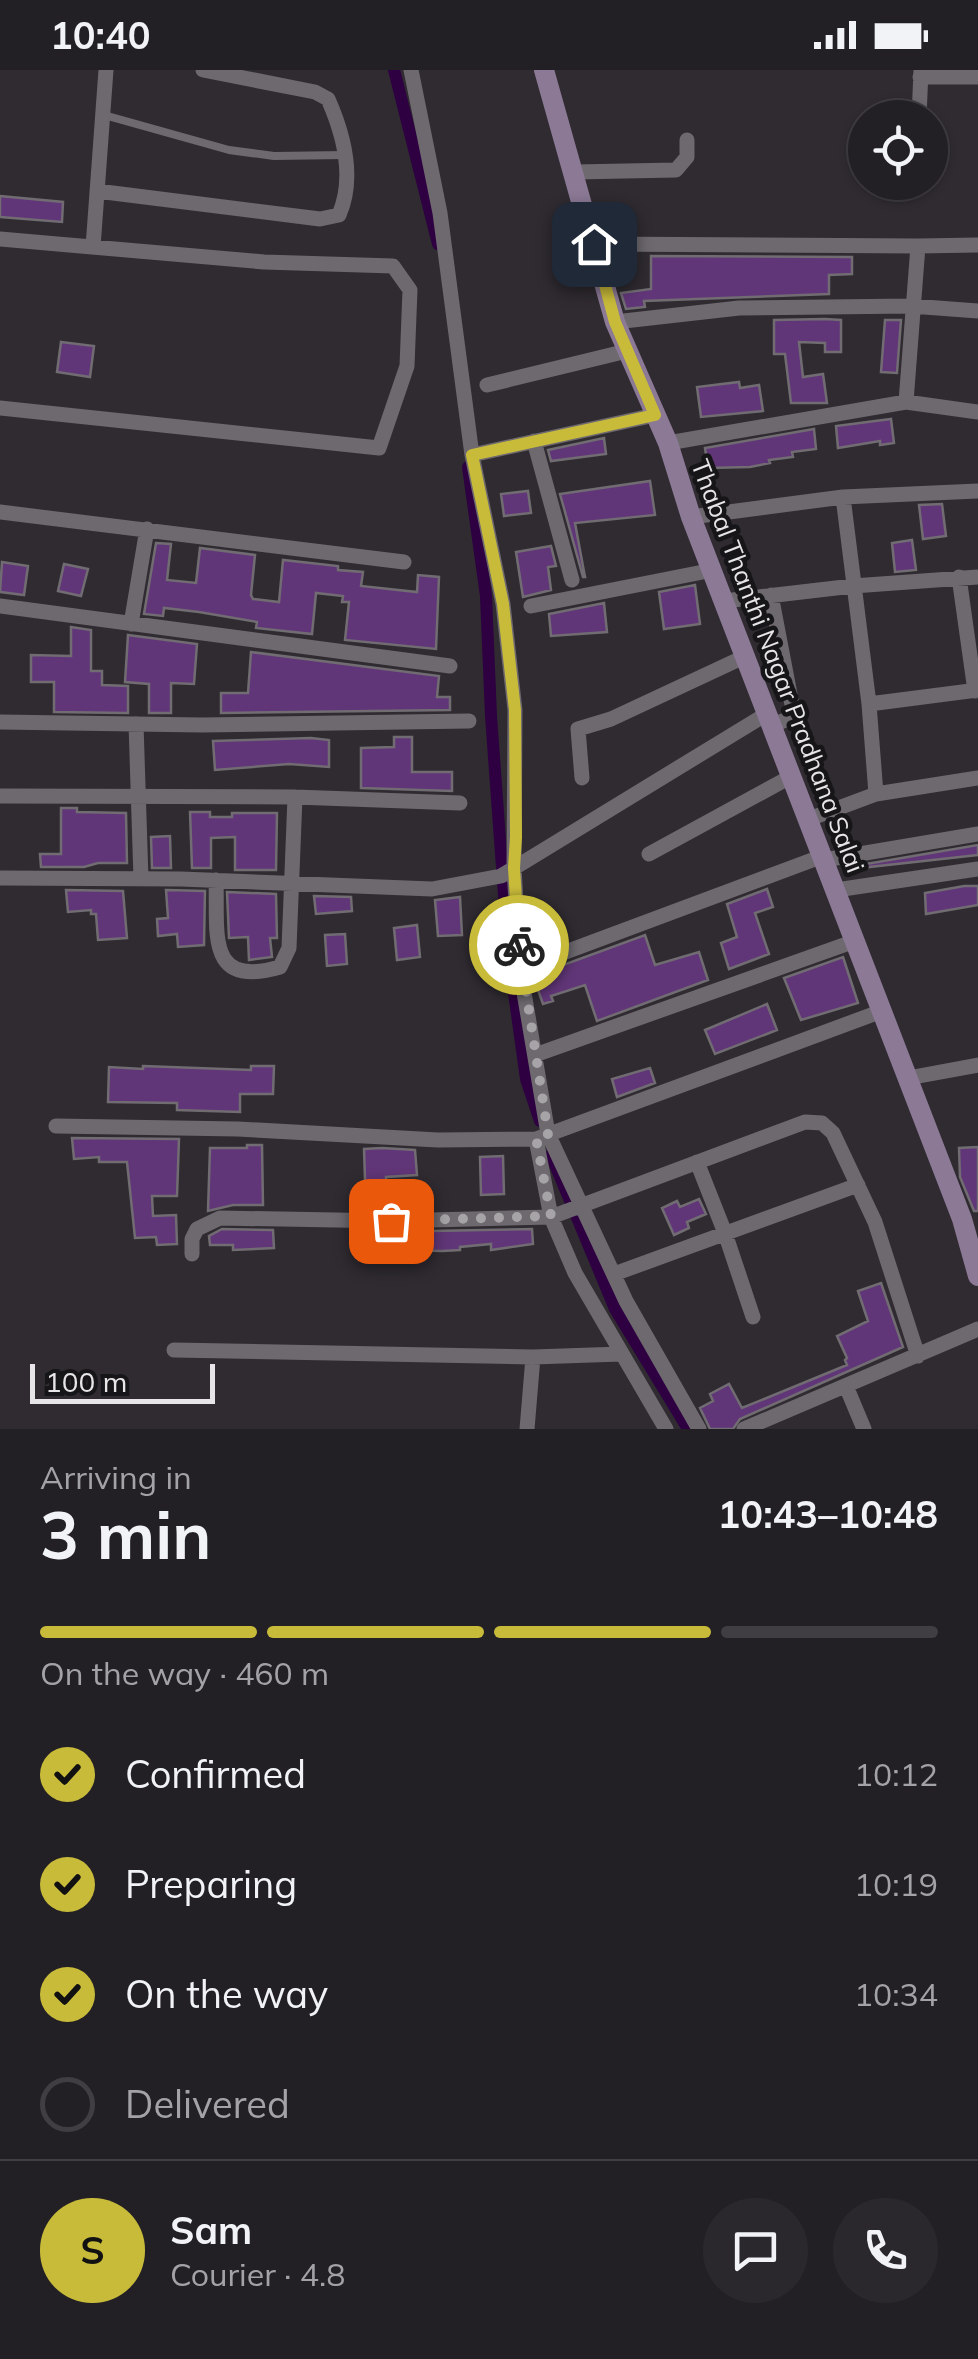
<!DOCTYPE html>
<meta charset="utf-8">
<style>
body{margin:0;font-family:Mulish,sans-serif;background:#2b282d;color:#f1f3f6;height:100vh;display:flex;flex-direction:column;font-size:38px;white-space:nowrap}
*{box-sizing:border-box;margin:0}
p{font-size:32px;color:#a3a3a7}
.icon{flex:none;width:55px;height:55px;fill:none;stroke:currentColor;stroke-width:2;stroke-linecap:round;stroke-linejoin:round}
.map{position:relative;height:1359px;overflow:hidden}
.drawer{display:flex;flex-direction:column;background:#232025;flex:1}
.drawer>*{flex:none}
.controls{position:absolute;left:848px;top:30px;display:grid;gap:20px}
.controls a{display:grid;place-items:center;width:100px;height:100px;border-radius:50%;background:#232025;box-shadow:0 2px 8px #0004,0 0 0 2px #403e42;font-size:50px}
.scale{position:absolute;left:30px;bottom:25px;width:185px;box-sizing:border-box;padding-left:10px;border:5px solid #e7e5e8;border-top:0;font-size:28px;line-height:35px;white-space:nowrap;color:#e7e5e8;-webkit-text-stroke:8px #161517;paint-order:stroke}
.pin{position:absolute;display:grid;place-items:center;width:85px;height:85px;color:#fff;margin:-42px;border-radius:20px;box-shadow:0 5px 15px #0006}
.courier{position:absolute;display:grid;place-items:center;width:100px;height:100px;margin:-50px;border:8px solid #c9bb3a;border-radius:50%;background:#fff;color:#222;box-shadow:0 2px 12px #0007}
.headline em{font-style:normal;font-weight:700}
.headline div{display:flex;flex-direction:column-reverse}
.headline{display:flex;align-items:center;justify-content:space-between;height:170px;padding:0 40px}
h1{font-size:65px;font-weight:700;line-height:75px}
.bar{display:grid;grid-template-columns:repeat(4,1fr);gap:15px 10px;align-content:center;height:120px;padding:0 40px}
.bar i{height:12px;border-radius:8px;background:#403e42}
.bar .selected{background:#c9bb3a}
.bar p{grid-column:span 4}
.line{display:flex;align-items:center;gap:25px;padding:0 40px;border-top:2px solid #403e42}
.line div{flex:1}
.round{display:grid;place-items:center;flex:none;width:105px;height:105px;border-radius:52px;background:#2b282d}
ol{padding:0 40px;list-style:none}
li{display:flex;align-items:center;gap:30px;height:110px}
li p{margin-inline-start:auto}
li .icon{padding:10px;border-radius:50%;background:#c9bb3a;color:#111;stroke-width:4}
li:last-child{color:#a3a3a7}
li i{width:55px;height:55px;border:5px solid #403e42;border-radius:50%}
.status{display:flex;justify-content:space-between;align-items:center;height:70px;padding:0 50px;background:#232025;direction:ltr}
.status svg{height:28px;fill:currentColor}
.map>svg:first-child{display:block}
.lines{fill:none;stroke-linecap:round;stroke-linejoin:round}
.canal{stroke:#2e0041;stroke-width:12}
.building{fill:#613678;stroke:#706c72;stroke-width:2.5}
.lane{stroke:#6d696f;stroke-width:8}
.street{stroke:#6d696f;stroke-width:15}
.secondary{stroke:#8b7995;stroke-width:20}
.done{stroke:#a7a4a8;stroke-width:10;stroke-dasharray:0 18}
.route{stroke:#c9bb3a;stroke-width:12}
.labels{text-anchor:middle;stroke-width:9;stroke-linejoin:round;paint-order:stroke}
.street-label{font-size:25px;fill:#e7e5e8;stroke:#161517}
</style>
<div class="status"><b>10:40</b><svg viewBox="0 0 49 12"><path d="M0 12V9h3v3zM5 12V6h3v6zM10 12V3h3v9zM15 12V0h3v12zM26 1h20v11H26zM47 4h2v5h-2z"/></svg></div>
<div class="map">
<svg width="978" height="1359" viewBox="0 0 978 1359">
<rect width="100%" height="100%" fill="#2f2b31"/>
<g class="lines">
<path class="canal" d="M394,0L438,174
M468,397L486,526L491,646L508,880L526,1009L540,1051
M551,1085L615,1239L688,1359"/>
</g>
<path class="building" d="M0,126L63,132L62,152L0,147Z
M651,186L852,187V204L829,205V224L644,231L645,237L626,239L621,223L651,219Z
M825,249L841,250V282H825V273L799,272L803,307L823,304L827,333H791L785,284H774V250Z
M885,250H901L897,303L881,302Z
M61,272L94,276L90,307L57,302Z
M739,312L740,318L759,315L763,341L701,347L697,317Z
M891,349L894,373L880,375V371L838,378L836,356Z
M814,359L816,379L792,382L793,387L769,390L770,393L750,397L708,398L705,378Z
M604,368L606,384L551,391L548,380Z
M650,411L655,445L575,453L585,507H583L560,424Z
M528,421L531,443L504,446L501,424Z
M942,434L946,466L923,469L919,435Z
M912,470L916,500L895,502L892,473Z
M156,473L171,474L167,510L196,513L200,478L255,485L251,525L253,529L279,532L283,490L338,496V500L363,502L361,516L417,522L418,505L439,507L436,579L345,570L349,532H342L343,526L316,523L312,564L256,558L257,552L199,542L164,538L163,546L144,544Z
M551,476L556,496L548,497L551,520L523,527L516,482Z
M2,492L28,496L24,525L0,522Z
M64,494L88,499L81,526L58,521Z
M695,515L700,554L664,559L659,522Z
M604,533L607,562L551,566L549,544Z
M71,557L91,560V601H102V615L128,616V643L54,642V612H31V585L71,586Z
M128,565L197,574L194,614L171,613V643H149V614L125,612Z
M251,582L439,606L437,627H450V640L221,643V623H248Z
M394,667H412V702H452V721L361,718V678L394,677Z
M311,668L329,670V697L289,694L215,700L213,671Z
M61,738H77V742L126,743L127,793H98L84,797H41L40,784H61Z
M190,742H210V747H232V743H277L276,800H235V767L211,768V798H192Z
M170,766L171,798H152L151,767Z
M978,775V785L860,798V795Z
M964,816H978V835L926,844L925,823Z
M767,819L773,837L755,843L769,884L729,899L721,873L737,867L727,834Z
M66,820L123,821L127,868L98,870L96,844H91V840L68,842Z
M166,820L205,821L204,875L178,877L177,864L158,866L157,849L168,848Z
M227,822L276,824L277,868H270L272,887L249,890L248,867L229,868Z
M314,826L351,827L352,841L316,844Z
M460,827L462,865L438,866L435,830Z
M417,855L420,887L397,890L394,858Z
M345,864L347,894L327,896L325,865Z
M645,865L655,895L699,882L708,910L597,951L585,915L551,926L553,931L543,934L533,906Z
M843,887L858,933L801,950L784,908Z
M767,934L777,960L715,984L705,960Z
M143,996L251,1000V996H274L273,1024H240V1042L177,1040V1033L108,1032L109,997L143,999Z
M650,998L655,1013L617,1027L612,1009Z
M72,1068L179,1069L177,1126H152L153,1146L176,1145L177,1174L157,1175L156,1167L135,1168L127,1092H99V1087L74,1089Z
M247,1075H262L263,1135H233L208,1141L210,1078H247Z
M978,1077V1141H974L960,1107L959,1078Z
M382,1078L415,1080L417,1105L386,1107L388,1140L366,1139L364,1079Z
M503,1086L504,1124L481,1125L480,1087Z
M699,1129L706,1144L687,1152L689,1158L674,1165L662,1138L677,1131L680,1137Z
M222,1159L273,1160L274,1178L233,1180V1175H210L209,1166Z
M532,1159L533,1174L491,1180V1174L460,1177V1180L442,1181L402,1180L401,1174L378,1176L377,1162Z
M881,1213L903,1277L740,1349L733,1359H710L700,1338L713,1331L710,1324L729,1314L742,1338L847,1295L845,1290L847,1288L837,1266L868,1251L858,1221Z"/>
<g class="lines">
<path class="lane" d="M104,45L229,80L274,86L345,85"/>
<path class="street" d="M411,0L440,143L472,385L503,534L515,640L514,798L520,899L548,1064L626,1231L699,1359
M920,7H978
M919,48L921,0
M575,102L676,100L687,87V70
M97,121L320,149L339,145C355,108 344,65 328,29L315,22L203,0
M0,169L264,192L393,196L410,220L407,296L379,378L0,338
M594,174L918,176L906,332
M918,176L978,175
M93,177L106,0
M615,252L739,238L911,236L978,241
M487,315L627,281
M534,371L572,510
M668,373L906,332L978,342
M472,385L655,345
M843,427L869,634L876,724
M0,442L404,492
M691,447L843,427L978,421
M959,507L975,621
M771,525L793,640L790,648L773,655
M724,531L853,516L978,507
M0,536L450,596
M531,536L713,500
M131,554L147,459
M869,634L978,620
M0,652L202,655L469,651
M136,654L141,809
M582,708L578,659L611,649L746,586
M0,726L295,727L460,733
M809,749L876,724L978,708
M649,784L792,706
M824,790L978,764
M0,808L181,809L432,819L501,806L768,643
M216,810C218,862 205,919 280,897L289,878L295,727
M836,820L978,799
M520,899L823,786
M535,985L855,871
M908,1008L978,995
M56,1056L238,1059L438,1070L536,1069L882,941
M536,1069L551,1147L575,1203L666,1359
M697,1092L725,1163L753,1247
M192,1184V1169L197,1159L220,1148L391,1151L551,1147L805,1052L822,1053L833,1063L875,1152L918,1286
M614,1204L858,1115
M174,1280L533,1287L621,1284
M846,1316L864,1359
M527,1359L533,1287
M744,1359L978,1259"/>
<path class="secondary" d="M544,0L615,252L668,373L691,447L962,1149L978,1206"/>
</g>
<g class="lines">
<path class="done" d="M391,1151L551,1146L536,1068L548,1064L519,875"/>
<path class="route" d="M519,875L514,798L516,767L515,640L503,534L472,385L655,345L615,252L594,174"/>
</g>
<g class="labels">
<g class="street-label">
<text transform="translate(778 596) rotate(69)" y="9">Thabal Thanthi Nagar Pradhana Salai</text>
</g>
</g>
</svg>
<div class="controls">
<a><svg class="icon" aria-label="locate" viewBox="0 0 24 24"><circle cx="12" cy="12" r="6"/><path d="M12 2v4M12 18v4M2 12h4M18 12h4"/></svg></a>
</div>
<div class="scale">100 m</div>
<div class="pin" style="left:391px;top:1151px;background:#ea580c"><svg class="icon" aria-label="bag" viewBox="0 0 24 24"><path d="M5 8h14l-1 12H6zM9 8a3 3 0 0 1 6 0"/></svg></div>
<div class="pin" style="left:594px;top:174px;background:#1f2937"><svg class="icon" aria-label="home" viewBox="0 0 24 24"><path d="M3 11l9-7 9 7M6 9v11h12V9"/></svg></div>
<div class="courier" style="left:519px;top:875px"><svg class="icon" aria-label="bike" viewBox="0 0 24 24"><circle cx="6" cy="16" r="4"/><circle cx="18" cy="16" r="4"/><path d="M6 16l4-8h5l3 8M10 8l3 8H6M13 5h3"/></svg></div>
</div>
<section class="drawer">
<div class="headline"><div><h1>3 min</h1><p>Arriving in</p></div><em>10:43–10:48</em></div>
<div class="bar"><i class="selected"></i><i class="selected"></i><i class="selected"></i><i></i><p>On the way · 460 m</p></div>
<ol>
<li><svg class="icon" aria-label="check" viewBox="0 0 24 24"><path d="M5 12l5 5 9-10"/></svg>Confirmed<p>10:12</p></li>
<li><svg class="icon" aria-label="check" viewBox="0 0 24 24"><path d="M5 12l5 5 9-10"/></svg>Preparing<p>10:19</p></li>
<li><svg class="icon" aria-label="check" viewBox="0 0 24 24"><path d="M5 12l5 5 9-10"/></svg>On the way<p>10:34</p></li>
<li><i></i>Delivered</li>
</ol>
<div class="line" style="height:180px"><b class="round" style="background:#c9bb3a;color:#111">S</b><div><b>Sam</b><p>Courier · 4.8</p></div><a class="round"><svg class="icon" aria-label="chat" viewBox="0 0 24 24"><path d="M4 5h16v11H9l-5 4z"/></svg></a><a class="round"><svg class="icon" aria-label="phone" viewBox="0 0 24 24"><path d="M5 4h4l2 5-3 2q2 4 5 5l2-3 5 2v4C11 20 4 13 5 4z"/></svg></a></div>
</section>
